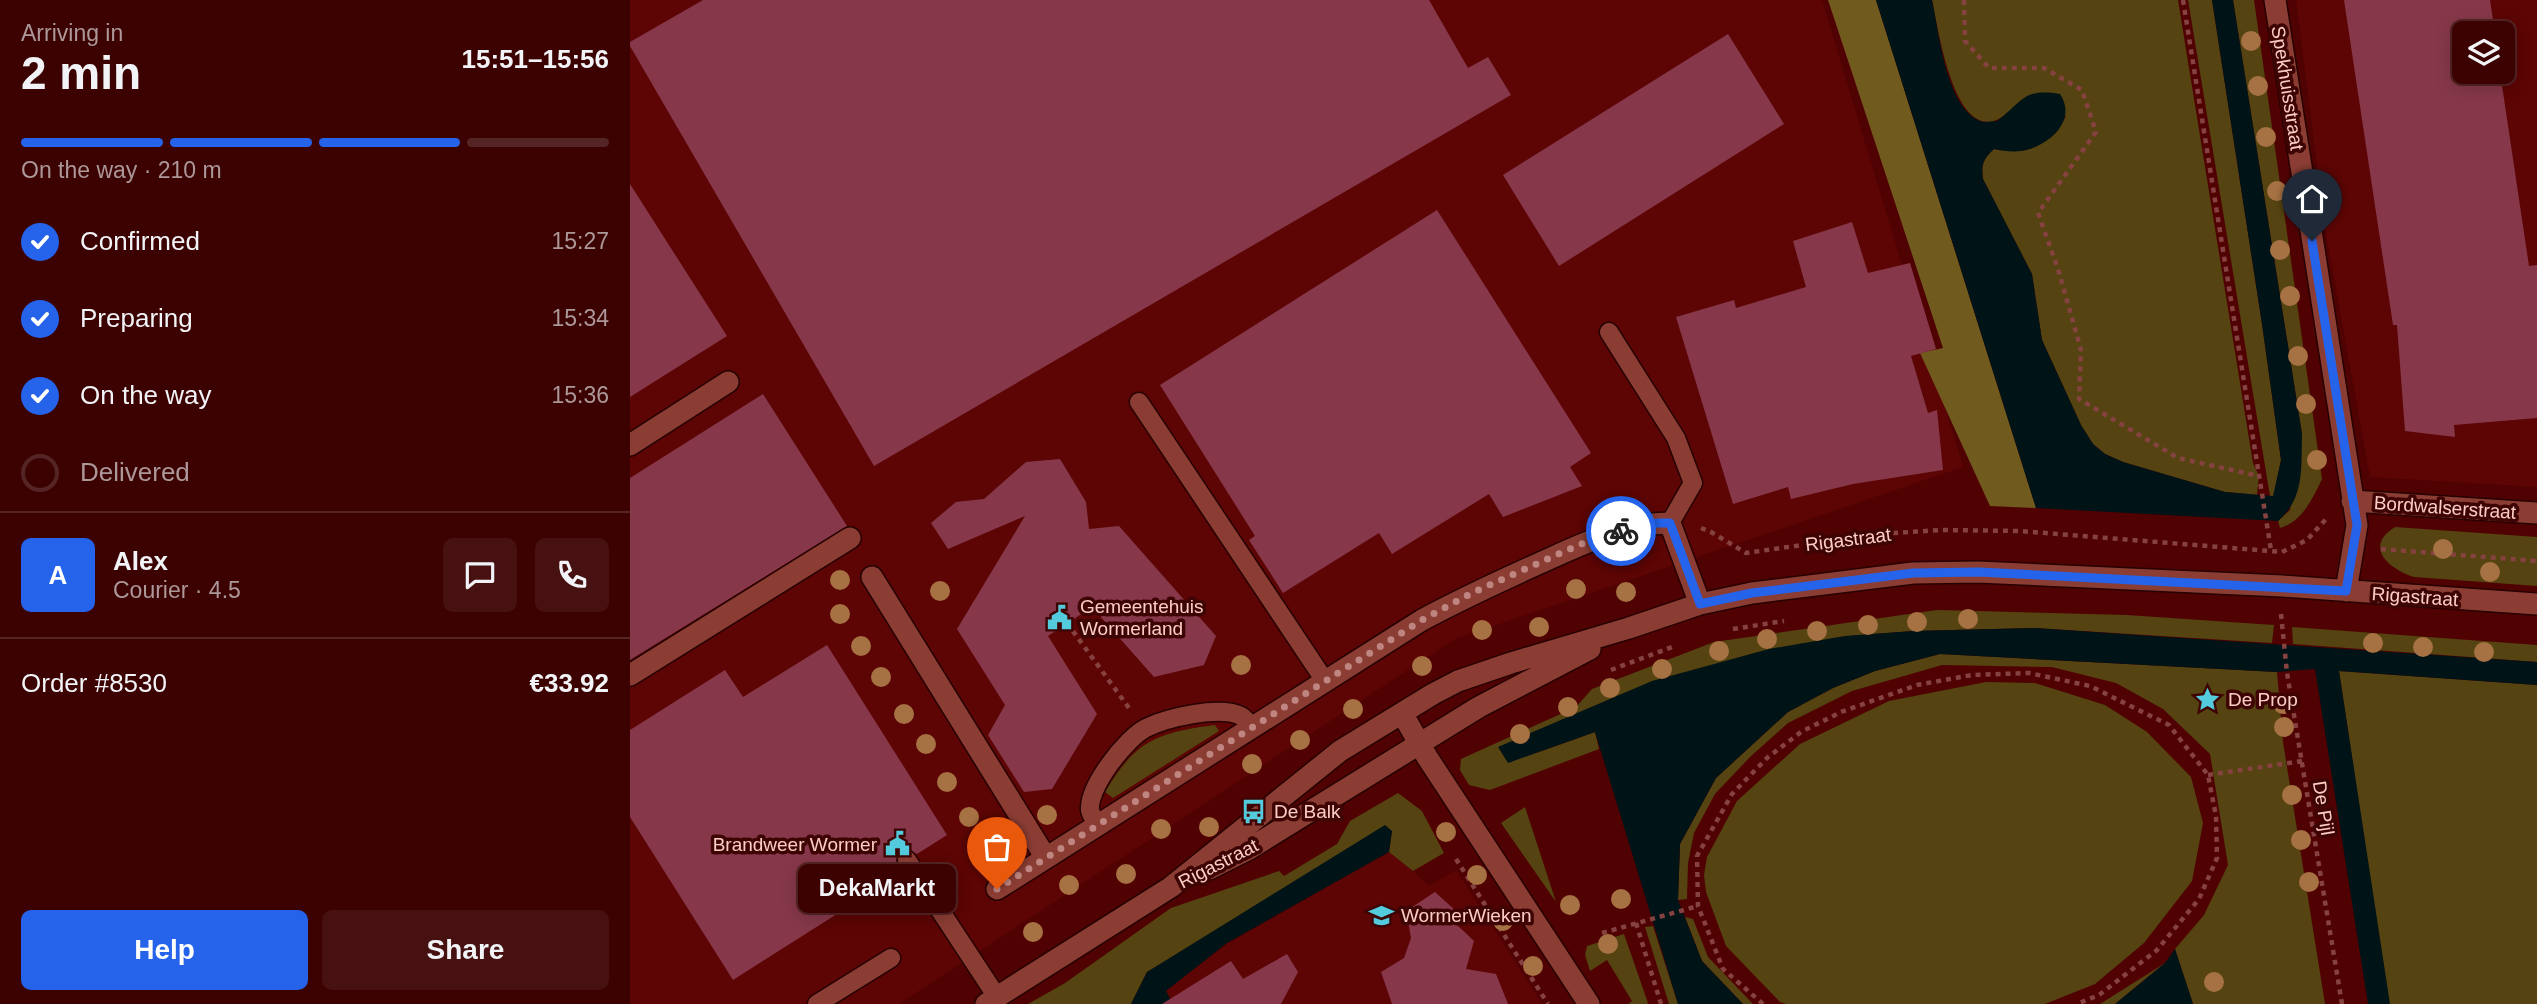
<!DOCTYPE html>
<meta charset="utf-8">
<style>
body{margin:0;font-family:Arial,sans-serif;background:#471011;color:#f1f3f6;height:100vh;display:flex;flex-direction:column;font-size:26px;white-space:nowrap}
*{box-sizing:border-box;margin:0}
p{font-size:23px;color:#ac9799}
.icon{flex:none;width:38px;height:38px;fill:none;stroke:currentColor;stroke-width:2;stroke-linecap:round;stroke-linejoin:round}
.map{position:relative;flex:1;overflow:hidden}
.side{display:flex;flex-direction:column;background:#3c0202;width:630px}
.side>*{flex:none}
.controls{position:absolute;left:1822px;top:21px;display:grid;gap:14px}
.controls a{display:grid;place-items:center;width:63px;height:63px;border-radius:10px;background:#3c0202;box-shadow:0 4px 18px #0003,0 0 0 2px #552424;font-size:35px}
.pin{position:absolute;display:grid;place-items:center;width:60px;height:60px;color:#fff;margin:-72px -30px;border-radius:50% 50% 50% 0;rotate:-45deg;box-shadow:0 0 7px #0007}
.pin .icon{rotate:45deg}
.courier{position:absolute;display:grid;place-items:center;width:70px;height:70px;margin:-35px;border:5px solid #2563eb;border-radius:50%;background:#fff;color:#222;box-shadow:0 2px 9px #0007}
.bubble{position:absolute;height:49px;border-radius:10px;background:#3c0202;box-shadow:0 4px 18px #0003,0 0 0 2px #552424;font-size:23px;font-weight:600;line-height:49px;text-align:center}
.head em{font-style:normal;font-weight:600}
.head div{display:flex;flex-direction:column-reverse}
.head{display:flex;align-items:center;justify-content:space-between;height:119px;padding:0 21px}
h1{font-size:46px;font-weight:600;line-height:52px}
.bar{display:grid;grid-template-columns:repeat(4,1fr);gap:10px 7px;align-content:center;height:84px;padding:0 21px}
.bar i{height:9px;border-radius:5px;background:#552424}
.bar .selected{background:#2563eb}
.bar p{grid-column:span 4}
.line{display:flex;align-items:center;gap:18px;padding:0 21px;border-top:2px solid #552424}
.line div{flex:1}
.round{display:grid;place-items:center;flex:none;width:74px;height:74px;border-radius:10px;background:#471011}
ol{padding:0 21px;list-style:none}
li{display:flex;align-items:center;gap:21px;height:77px}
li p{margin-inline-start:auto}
li .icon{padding:7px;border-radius:50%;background:#2563eb;color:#fff;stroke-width:4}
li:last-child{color:#ac9799}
li i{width:38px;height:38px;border:4px solid #552424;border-radius:50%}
.button{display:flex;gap:14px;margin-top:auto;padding:14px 21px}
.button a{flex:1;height:80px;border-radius:10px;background:#2563eb;color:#fff;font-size:28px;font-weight:600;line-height:80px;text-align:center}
.button a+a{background:#471011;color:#f1f3f6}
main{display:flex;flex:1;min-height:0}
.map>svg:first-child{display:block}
.built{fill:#5c0504;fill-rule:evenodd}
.green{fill:#554311}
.forest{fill:#705a1e}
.water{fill:#001316}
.building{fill:#86384a}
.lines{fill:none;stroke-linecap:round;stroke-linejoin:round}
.service-casing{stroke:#260201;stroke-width:21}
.minor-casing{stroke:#260201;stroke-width:24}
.path{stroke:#864240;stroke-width:4.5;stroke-dasharray:5 5;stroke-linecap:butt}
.service{stroke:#8b3d34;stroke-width:18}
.minor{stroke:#8b3d34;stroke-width:21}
.tree{fill:#a77243}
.done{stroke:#bf8681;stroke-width:7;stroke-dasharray:0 12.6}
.route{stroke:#2563eb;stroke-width:9}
.labels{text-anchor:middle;stroke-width:7;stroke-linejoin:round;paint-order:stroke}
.street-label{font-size:19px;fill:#fbcdc5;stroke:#3d0403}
.poi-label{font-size:19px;fill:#fbcdc5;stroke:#3d0403;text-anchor:start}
</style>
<main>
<section class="side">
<div class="head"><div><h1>2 min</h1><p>Arriving in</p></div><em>15:51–15:56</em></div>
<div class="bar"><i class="selected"></i><i class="selected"></i><i class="selected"></i><i></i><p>On the way · 210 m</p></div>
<ol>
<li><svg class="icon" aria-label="check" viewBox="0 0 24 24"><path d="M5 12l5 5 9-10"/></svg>Confirmed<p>15:27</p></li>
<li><svg class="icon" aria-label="check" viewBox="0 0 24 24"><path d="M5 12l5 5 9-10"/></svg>Preparing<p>15:34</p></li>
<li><svg class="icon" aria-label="check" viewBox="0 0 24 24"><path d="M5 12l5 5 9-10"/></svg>On the way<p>15:36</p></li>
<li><i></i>Delivered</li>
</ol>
<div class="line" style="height:126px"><b class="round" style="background:#2563eb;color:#fff">A</b><div><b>Alex</b><p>Courier · 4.5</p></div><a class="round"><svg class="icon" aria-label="chat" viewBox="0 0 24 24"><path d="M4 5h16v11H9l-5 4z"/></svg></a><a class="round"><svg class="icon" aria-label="phone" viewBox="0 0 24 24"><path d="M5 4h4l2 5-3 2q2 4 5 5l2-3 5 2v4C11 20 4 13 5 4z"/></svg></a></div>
<div class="line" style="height:91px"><div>Order #8530</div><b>€33.92</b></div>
<div class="button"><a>Help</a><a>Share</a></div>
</section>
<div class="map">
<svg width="1907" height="1004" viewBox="0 0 1907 1004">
<rect width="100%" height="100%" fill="#500203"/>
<path class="built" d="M0,0H1192L1333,467L825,639L269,1004H0Z
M1666,0H1907V487L1740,477L1695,228ZM1834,33H1872V72H1834Z
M759,852L771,860L799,886L826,870L912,1004H543L535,991L597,944Z"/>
<path class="green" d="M1302,0H1548L1623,463L1629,476L1627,495L1595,492L1493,462L1475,454L1463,444L1451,425L1412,340L1402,274L1353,179C1351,165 1353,159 1364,149C1391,155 1424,141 1436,116L1375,115C1325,152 1308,27 1302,0Z
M1558,0H1582L1632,324L1651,460L1644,496H1640Z
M1603,0H1624L1692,479C1683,498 1672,522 1650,528L1648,521L1660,510L1672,434Z
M1765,527L1907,537V586L1784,577C1759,569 1733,547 1765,527Z
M1307,610L1497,615L1644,625L1642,643L1405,628L1283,631L1218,636L879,763L965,732L969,749L860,790L839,785L830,770L831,759L946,707L962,689L1084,642Z
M1662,627L1907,645V662L1663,644Z
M1310,654L1647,672L1653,742L1695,1004H1563L1545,949L1574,915L1598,865L1580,754L1533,709L1486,683L1422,667L1312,665L1222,691L1158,723L1120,757L1085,794L1064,833L1058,863L1057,899L1048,900L1050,844L1086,778L1158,712L1203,688L1245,671Z
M1709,671L1907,685V1004H1759Z
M1356,682L1405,683L1475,705L1517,732L1561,777L1573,823L1562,881L1514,943L1465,984L1415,1004H1156L1150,1002L1096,946L1076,892L1074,875L1077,857L1107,801L1170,744L1259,701Z
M585,725L589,731L483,798L475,792C506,740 526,733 585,725Z
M768,793L792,811L814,853L783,871L759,852L762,831L517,972L501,1004H398L435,983L541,908L649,871L654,876L707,844L720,821Z
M895,807L926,902L871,823Z
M1055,917L1063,919L1078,957L1123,1004H1113L1072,961Z
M1023,926L1048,1004H1039L1015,927Z
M994,934L1018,1003L1017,1004H998L1002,1001L977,960L960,971L955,955L957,946Z
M1535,963L1485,1004H1470Z"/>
<path class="forest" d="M1198,0H1246L1406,508L1360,506L1290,353L1313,348Z"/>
<path class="water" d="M1246,0H1302C1309,32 1316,107 1350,121C1355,123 1362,121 1367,121C1394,101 1392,88 1430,94C1448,121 1418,147 1391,151C1382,152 1373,151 1364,149C1353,159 1351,165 1353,179L1402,274L1412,340L1451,425L1463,444L1475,454L1493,462L1595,492L1643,496L1651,460L1632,324L1582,0H1603L1672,434C1671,467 1675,498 1648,521L1406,508Z
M1405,628L1907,662V685L1709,671L1760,1004H1738L1685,669L1647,672L1310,654L1245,671L1203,688L1158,712L1086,778L1050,844L1048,900L1072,961L1113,1004H1048L965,732L878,763L868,747L1022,681L1139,649L1215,636L1283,631Z
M755,825L762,831L759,852L597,943L536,991L543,1004H501L517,972Z
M1545,949L1563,1004H1485L1535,963Z"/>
<path class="building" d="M73,0H799L838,68L858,57L881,95L244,466L0,46V42Z
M1714,0H1860L1865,33H1834V72H1870L1899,266L1907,265V418L1824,425L1825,437L1775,431L1767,325H1763Z
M1098,34L1154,124L929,266L873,175Z
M0,184L97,336L0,397Z
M807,210L961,453L940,467L952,486L873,517L859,494L762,554L749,533L653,593L619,540L625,536L530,385Z
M1222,222L1238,273L1280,263L1306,349L1281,356L1298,413L1307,410L1313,470L1223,484L1161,499L1158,487L1103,504L1046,317L1104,300L1106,308L1176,287L1163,241Z
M133,394L217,526L0,660V478Z
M430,459L456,502L459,529L489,526L586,636L574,665L524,677L462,607L418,636L467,714L422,789L394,792L358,735L375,705L327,629L395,516L318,549L301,523L326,502L354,499L396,462Z
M197,645L317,835L287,854L277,849L270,851L266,860L267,866L233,888L237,895L103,980L0,817V730L95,670L113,697Z
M805,892L827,912L824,922L844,941L836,969L866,974L878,1004H762L751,972L774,958L781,938L776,911Z
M657,954L668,972L651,1004H532L601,961L613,979Z"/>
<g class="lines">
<defs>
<path id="service" d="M979,332L1046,438L1063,483L1040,523
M509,402L695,681
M467,825C465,821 461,815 460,810C458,787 496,738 516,728C536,718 590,705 611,716C615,718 619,724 622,727
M277,860L367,997
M187,1004L261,958"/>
<path id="minor" d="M1645,0L1727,525L1716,591
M0,445L98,382
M1722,501L1907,513
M242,577L416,858
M0,675L220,538
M772,713L797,757L959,1004
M579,869L619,849L849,707L960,649
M367,889L792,620C831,599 870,581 910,563C950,545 994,523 1040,523L1070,604
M356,1004L541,887L710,751L803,694L828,681L881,663L999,628L1070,604L1122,593L1283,573L1348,572L1652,586L1907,604"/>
</defs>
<use href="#service" class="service-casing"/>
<use href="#minor" class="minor-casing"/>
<path class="path" d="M1334,0L1335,41L1359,68H1414L1452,90L1466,132L1408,213L1428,269L1451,350L1449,399L1548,458L1629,476
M1553,0L1641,550
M1071,528L1081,532L1116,553L1249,534L1311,530L1390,531L1652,552L1677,540L1696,519
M1751,549L1907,561
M1651,614L1657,673L1712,1004
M437,623L499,708
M1103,629L1154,621
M981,670L1042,647
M1578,775L1672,761
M826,859L918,1004
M1006,923L1031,1004
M972,933L1068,906
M1133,1004L1093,969L1068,906L1067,856L1102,794L1137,758L1171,732L1211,712L1287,685L1342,675L1399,673L1460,686L1539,725L1578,775L1586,816L1587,858L1569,899L1527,950L1469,995L1447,1004"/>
<use href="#service" class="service"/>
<use href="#minor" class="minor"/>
</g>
<g class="tree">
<circle cx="1621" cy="41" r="10"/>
<circle cx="1628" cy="86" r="10"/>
<circle cx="1636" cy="137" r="10"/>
<circle cx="1647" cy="191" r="10"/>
<circle cx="1650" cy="250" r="10"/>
<circle cx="1660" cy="296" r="10"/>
<circle cx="1668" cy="356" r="10"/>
<circle cx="1676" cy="404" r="10"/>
<circle cx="1687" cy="460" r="10"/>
<circle cx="1813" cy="549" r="10"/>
<circle cx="1860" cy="572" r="10"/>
<circle cx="210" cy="580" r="10"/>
<circle cx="946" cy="589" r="10"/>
<circle cx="310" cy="591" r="10"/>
<circle cx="996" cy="592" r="10"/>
<circle cx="210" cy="614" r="10"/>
<circle cx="1338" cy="619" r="10"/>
<circle cx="1287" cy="622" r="10"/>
<circle cx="1238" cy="625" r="10"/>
<circle cx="909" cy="627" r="10"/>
<circle cx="852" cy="630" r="10"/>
<circle cx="1187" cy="631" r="10"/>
<circle cx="1137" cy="639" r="10"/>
<circle cx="1743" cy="643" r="10"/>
<circle cx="231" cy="646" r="10"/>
<circle cx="1793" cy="647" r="10"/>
<circle cx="1089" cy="651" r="10"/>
<circle cx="1854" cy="652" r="10"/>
<circle cx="611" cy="665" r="10"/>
<circle cx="792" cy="666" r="10"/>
<circle cx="1032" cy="669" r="10"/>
<circle cx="251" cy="677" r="10"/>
<circle cx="980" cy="688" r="10"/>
<circle cx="1653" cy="704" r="10"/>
<circle cx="938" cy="707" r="10"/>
<circle cx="723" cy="709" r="10"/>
<circle cx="274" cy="714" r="10"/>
<circle cx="1654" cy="727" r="10"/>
<circle cx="890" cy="734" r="10"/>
<circle cx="670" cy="740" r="10"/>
<circle cx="296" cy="744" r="10"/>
<circle cx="622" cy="764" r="10"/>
<circle cx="317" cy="782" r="10"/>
<circle cx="1662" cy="795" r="10"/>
<circle cx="417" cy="815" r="10"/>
<circle cx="339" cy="817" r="10"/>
<circle cx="579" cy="827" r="10"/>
<circle cx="531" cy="829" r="10"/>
<circle cx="816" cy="832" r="10"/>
<circle cx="1671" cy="840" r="10"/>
<circle cx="496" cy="874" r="10"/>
<circle cx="847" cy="875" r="10"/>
<circle cx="1679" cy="882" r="10"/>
<circle cx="439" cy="885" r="10"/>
<circle cx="991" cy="899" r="10"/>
<circle cx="940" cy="905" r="10"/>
<circle cx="873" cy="921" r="10"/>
<circle cx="403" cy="932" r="10"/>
<circle cx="978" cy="944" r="10"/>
<circle cx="903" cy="966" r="10"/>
<circle cx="1584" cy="982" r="10"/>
</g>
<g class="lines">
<path class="done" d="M367,889L792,620L844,592L951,544L991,531"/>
<path class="route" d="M991,531L1028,523H1040L1070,604L1122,593L1283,573L1349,572L1716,591L1727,525L1682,241"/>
</g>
<defs>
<symbol id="civic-bare" viewBox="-9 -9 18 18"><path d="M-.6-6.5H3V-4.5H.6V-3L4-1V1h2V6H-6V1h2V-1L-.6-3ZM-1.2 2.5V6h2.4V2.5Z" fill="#53cbdc" stroke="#3d0403" stroke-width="2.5" paint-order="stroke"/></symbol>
<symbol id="sight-bare" viewBox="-9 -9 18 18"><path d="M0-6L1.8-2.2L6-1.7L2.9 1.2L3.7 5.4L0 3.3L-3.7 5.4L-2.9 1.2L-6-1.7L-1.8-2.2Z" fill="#53cbdc" stroke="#3d0403" stroke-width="2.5" paint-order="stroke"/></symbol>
<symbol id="bus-bare" viewBox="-9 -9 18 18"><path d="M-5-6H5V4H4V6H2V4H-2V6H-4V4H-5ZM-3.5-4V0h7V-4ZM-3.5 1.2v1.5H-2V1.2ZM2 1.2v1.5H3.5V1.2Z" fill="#53cbdc" stroke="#3d0403" stroke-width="2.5" paint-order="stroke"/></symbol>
<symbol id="school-bare" viewBox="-9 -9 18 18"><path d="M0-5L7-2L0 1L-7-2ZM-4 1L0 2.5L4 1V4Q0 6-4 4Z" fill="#53cbdc" stroke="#3d0403" stroke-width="2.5" paint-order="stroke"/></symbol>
</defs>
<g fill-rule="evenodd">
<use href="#civic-bare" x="412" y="600" width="35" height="35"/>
<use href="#sight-bare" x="1560" y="682" width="35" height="35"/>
<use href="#bus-bare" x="606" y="794" width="35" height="35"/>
<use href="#civic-bare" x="250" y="826" width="35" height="35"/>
<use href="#school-bare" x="734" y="898" width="35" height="35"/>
</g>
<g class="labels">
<g class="street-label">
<text transform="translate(1658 88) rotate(81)" y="7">Spekhuisstraat</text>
<text transform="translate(1815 507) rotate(4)" y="7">Bordwalserstraat</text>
<text transform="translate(1218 539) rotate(-7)" y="7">Rigastraat</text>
<text transform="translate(1785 596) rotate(4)" y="7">Rigastraat</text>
<text transform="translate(1694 808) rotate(81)" y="7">De Pijl</text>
<text transform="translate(588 863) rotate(-27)" y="7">Rigastraat</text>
</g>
<g class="poi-label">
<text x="450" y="613">Gemeentehuis<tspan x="450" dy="22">Wormerland</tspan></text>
<text x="1598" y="706">De Prop</text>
<text x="644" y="818">De Balk</text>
<text x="247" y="851" text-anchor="end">Brandweer Wormer</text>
<text x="771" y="922">WormerWieken</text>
</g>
</g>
</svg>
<div class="controls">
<a><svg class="icon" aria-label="layers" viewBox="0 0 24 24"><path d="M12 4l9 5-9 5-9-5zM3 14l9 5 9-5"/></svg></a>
</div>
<div class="pin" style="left:367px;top:889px;background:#ea580c"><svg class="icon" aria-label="bag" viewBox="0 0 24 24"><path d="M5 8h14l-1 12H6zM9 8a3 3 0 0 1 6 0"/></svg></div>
<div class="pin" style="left:1682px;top:241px;background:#1f2937"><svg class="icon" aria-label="home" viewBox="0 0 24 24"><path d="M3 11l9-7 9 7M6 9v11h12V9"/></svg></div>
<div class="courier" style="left:991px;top:531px"><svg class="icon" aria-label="bike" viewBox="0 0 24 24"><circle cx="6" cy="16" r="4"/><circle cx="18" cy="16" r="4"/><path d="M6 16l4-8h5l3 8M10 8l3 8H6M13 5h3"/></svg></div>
<div class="bubble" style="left:168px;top:864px;width:158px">DekaMarkt</div>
</div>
</main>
